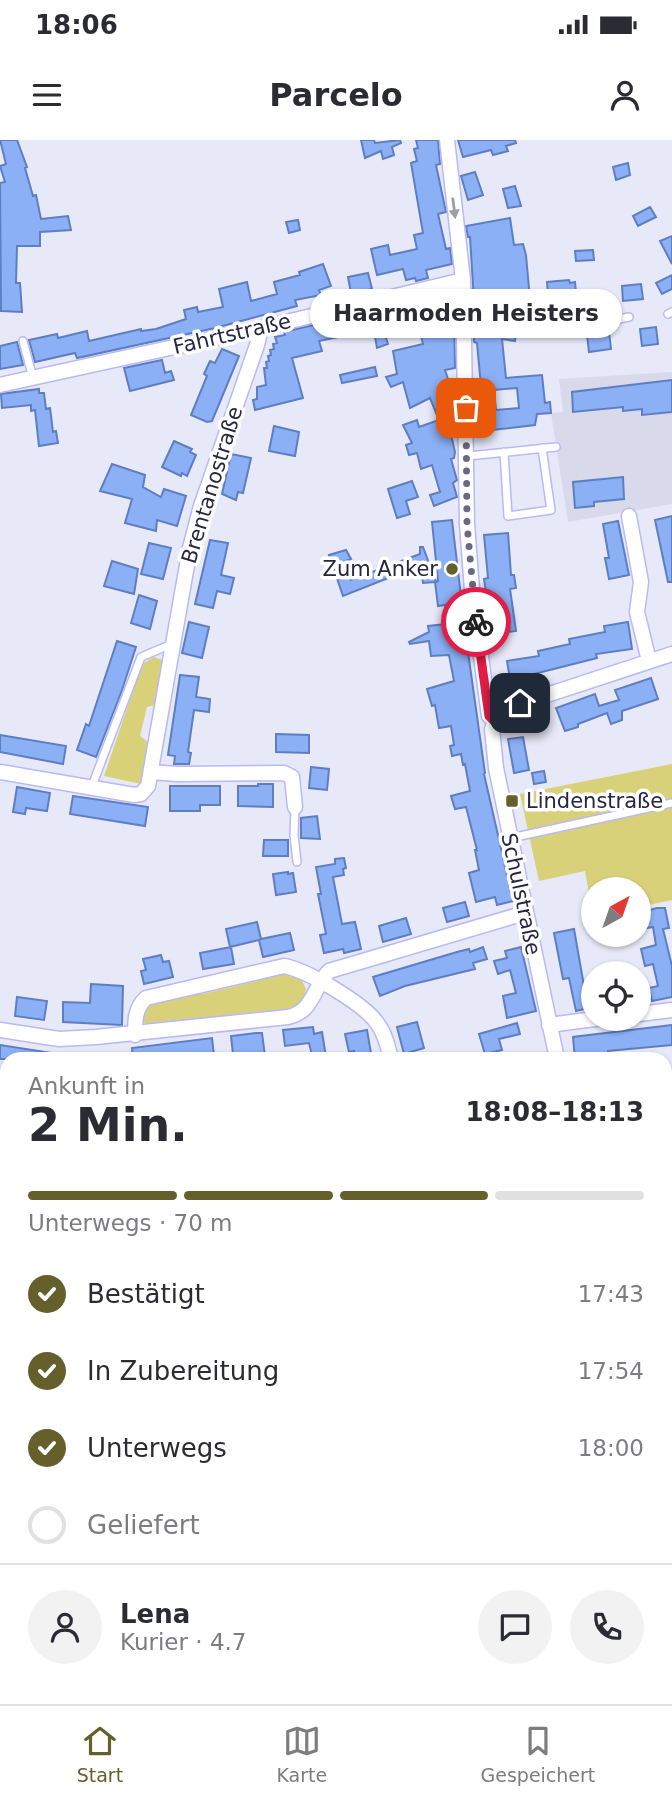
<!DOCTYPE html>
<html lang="de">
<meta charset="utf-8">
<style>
body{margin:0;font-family:"DejaVu Sans",sans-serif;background:#f2f2f3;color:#2b2b33;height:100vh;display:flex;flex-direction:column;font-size:26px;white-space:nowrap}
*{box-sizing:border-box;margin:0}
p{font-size:23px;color:#7c7c81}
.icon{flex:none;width:38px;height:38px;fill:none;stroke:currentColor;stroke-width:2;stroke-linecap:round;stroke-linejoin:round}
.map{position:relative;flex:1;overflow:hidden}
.sheet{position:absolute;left:0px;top:912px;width:672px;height:653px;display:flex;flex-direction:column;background:#fff;border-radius:21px 21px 0 0;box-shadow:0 2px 5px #0004}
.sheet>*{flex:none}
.needle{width:46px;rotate:40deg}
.tools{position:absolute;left:581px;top:737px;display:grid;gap:14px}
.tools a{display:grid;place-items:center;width:70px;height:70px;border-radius:50%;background:#fff;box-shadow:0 2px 5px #0004;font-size:35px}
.pin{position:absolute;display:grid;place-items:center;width:60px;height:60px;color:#fff;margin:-30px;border-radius:14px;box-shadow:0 4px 10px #0006}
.courier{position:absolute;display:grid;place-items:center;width:70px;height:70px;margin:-35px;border:5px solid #e11d48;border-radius:50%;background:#fff;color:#222;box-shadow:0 2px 9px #0007}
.bubble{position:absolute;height:49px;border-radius:24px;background:#fff;box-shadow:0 2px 5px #0004;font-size:23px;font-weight:700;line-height:49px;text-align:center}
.headline em{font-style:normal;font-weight:700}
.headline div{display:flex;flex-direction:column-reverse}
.headline{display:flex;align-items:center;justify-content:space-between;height:119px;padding:0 28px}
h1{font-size:46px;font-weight:700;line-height:52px}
.bar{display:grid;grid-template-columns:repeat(4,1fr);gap:10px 7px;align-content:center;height:84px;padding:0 28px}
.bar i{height:9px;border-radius:5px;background:#e1e1e2}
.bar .current{background:#645f2b}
.bar p{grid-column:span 4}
.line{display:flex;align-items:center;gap:18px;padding:0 28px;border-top:2px solid #e1e1e2}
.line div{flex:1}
.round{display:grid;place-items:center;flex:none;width:74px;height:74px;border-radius:37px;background:#f2f2f3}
ol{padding:0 28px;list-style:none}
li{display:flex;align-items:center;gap:21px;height:77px}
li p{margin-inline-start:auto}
li .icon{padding:7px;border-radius:50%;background:#645f2b;color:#fff;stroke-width:4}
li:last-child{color:#7c7c81}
li i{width:38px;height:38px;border:4px solid #e1e1e2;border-radius:50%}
.status{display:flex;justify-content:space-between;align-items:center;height:49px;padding:0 35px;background:#fff;direction:ltr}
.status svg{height:19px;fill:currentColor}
header{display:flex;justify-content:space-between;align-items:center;height:91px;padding:0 28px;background:#fff;font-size:32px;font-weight:700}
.tabs{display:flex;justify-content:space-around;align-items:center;height:98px;border-top:2px solid #e1e1e2;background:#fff;font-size:19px;color:#7c7c81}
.tabs a{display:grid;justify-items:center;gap:4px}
.tabs .current{color:#645f2b}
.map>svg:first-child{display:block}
.built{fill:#d8d9ea}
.green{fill:#d9d17a}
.building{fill:#8cb0f6;stroke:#5e7ec1;stroke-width:2;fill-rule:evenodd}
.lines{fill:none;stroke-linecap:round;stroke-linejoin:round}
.service-casing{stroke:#b8b9f7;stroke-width:10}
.minor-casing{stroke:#b8b9f7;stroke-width:17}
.service{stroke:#fff;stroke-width:7}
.minor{stroke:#fff;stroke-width:14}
.oneway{fill:#9d9daa}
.done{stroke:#6a6982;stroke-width:7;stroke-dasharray:0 12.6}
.route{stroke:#e11d48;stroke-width:9}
.poi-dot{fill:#645f2b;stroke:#fff;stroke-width:2.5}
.labels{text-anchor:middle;stroke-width:7;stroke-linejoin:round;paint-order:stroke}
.street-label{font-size:21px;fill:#262543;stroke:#fff}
.poi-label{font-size:21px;fill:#262543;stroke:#fff;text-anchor:end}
</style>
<div class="status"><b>18:06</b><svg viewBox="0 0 49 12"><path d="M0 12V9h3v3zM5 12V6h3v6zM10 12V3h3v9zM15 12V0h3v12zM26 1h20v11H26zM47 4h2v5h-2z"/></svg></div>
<header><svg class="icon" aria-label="menu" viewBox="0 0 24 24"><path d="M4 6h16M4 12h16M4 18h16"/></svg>Parcelo<svg class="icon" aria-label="person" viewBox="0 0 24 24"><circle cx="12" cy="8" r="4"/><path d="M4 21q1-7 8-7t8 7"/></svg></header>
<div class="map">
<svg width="672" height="1564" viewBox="0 0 672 1564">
<rect width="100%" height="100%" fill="#e7e8f8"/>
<path class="built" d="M672,232V364L568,382L551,273L563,272L559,239Z"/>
<path class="green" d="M154,517L162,520L155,565L147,567L140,596L148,602L141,644L104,636L139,533L144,523Z
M672,624V760L639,767V749H593V776L585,731L539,741L520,654Z
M281,830L299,835L306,849L303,861L293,869L151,887L142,881L144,867L148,862L197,850L202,854L257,841L262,835Z"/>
<path class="building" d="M0,0H17L27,27L25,28L33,56L36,55L41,79L68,76L71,90L40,92V106H17L16,143H20L22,172L1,171L0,43L5,42L0,26L6,24Z
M361,0H374L375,3L400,0L401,3L392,7L394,15L383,19L381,11L365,18Z
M416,0H438L440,24L436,25L446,72L438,74L446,109L450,108L452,124L426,130L428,138L416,141L415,138L406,140L403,129L377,135L371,109L388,105L390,115L417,109L414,95L423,93L411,23L417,21L414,9L418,8Z
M458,0H515L516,3L506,6L508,11L493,15L491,10L463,17Z
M628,23L630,35L616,40L613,27Z
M475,32L483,55L468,60L461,36Z
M515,46L521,66L508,68L503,49Z
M650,67L656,77L638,86L633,76Z
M510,78L514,105L523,104L526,115L531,171L498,173L476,169L474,161L470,97H468L466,86Z
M298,80L300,90L289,93L286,82Z
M672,96V124L660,101Z
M593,110L594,120L576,121L575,111Z
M323,124L331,146L319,150L321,155L295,160L297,166L215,188L77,218L75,213L35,222L29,200L57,194L58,198L87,191L89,201L141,189V191L156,189L186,179L184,170L197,167L198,172L223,167L219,149L247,142L251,161L277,154L274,142L300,135L299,132Z
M368,133L372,149L351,153L348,137Z
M672,135V149L662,154L656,143Z
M569,140L570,143L575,142L578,174H572V178H558L557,169H549L547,142Z
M641,144L643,159L623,161L622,146Z
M444,154L450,179L454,177L455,228L445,230L450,245L444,247L453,267L447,270L454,288L450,290L455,312L454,318L451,319L457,340L453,343L457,357L434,366L430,355L440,352L432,325L421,329L417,313L409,315L406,305L412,303L403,285L417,280L419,287L439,280L430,258L410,268L403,242L391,247L386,237L397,234L393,211L423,204L415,173L385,180L383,169Z
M343,178L348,195L319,201L322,211L292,218L303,258L255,270L253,260L257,259V247L266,245L264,228H267L266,222L269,221L268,216L271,215L270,210L274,209L273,204L277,203L275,197L285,195L284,192Z
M473,183L516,189L515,201L502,199L506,238L542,235L545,263L550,262L551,273L537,274L535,285L475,292V257H482L477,203L474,202ZM517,248L519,268L496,270L494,250Z
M656,187L658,204L642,206L640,189Z
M383,189L388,204L377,208L374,191Z
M609,192L611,209L589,212L587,195Z
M17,202L23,225L0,229V206Z
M222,209L239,216L212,281L207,282L191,275L207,236L204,234L210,221L215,223Z
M162,220L165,233L171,231L174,240L130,251L124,228Z
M375,227L377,236L342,243L340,235Z
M672,240V272L642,275V269L623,271V267L573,272L572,252Z
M39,249V253H44L46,269L50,268L53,292L56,291L58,303L39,306L35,270L31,271V265L2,268L1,254Z
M274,286L299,292L295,316L269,311Z
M174,301L192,309L190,312L196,315L187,336L182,333L181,336L162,327Z
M231,314L251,318L243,353L238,352L236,360L222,354Z
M112,324L145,335L143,347L161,357L164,349L186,356L177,386L157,380L156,391L125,383L132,359L100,351Z
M623,337L624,359L594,362V366L575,368L573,342Z
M412,341L418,357L406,361L410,374L397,378L388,349Z
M672,376V442H668L655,380Z
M452,380L464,482L460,483L468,512L485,633L484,634L513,761L497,765L495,757L476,762L469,733L479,730L475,710H477L466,667L455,669L451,656L470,651L465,624L463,625L461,614L452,616L450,606L454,605L451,586L439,588L435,565L432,566L427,549L454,541L449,515L431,516L429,501L410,504L409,502L429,492L428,486L447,484L445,465L438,466L435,442L423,443L421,425L343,456L329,415L346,410L351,419L343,422L351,440L420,414V407H423L436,442L438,441L432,382Z
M618,381L629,435L609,439L605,418H609L603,384Z
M508,393L511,435H514L516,448L510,449L516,491L492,494L484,439L488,438L484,395Z
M210,400L228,403L221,435L234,438L230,454L217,451L213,468L195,464Z
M149,403L171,408L163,439L141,434Z
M112,421L138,429L134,454L104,446Z
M139,455L157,461L150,489L131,483Z
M189,482L209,487L202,518L182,513Z
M628,482L632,509L596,514L597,518L530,535L531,542L511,545L507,521L539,516L538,511L570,504L569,499L605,492L604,486Z
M117,501L136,507L122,550L96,617L77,610L86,584L89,586Z
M180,535L199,537L196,557L210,559L209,572L194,570L188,612L191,613L189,624H174L175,616L168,615Z
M651,538L658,559L622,571V580L611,584L607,573L578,584V587L565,591L556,568L595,554L599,566L619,560L615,550Z
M276,594L309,595V613L276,612Z
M0,595L66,606L63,624L0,612Z
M523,597L529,630L514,633L508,599Z
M311,627L329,629L327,650L309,648Z
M544,631L546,642L534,644L532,633Z
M258,644H273V667L238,666V646H258Z
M170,646H220V665H200V671H170Z
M17,647L50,653L47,671L26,668L25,674L13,672Z
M73,656L148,667L145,686L70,674Z
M317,676L320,699L301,698V678Z
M264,700H288V716H263Z
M344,718L346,728L343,729L344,735L333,737L342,784L355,782L361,809L344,813L343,809L324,813L320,795L326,794L318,754H321L316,727L335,724V719Z
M288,732V734L293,733L296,752L276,755L273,734Z
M465,762L469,776L447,782L443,768Z
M657,768H665L669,788L663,789L672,826V857L652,861L649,848L658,846L653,824L645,826L641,809L656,805L653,787L641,789L639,773Z
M406,778L411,794L383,802L379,786Z
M257,782L261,799L290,793L294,810L263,817L259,800L230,807L226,789Z
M574,789L584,846L593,844V867L576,871L569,838L563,839L554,793Z
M231,807L234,824L203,829L200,813Z
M483,807L487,819L473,823L475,829L405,846L380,856L373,837L457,812L469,809L470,812Z
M521,807L536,871L507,878L503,856L516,853L510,830L498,834L494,821L507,818L505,811Z
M161,815L163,822L169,821L173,837L144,844L141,831L146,830L143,819Z
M91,844L123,846L122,885L63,882V862L90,863Z
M17,857L47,861L44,880L15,876Z
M417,882L424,908L404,914L397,887Z
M517,883L520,894L499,899L502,910L485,914L479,894Z
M672,885V905L608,911V915L575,919L573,897Z
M313,887L314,894L322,892L326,917L313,919L309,903L285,906L283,890Z
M367,890L372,919H355L354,911L349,912L345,894Z
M256,893H262L265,916L239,919L238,913L233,914L231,896Z
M212,898L214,915L183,919H133L132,908Z
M0,905L52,913V919H0Z"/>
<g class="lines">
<defs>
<path id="service" d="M464,173C522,184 571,190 629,177
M668,174L672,172
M23,201L33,238
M504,312L508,376L551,370L542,308
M468,316L556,307
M92,646L141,517L172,504
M295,667L294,695L297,722
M511,698L672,663
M0,1429L7,1430
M0,1520L7,1521"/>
<path id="minor" d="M447,0L463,140L467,384L472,450L489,576L495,581
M0,245L261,188L463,140
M629,376L641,442L637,472L649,521
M0,632L134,655L141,654L148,646L190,408L201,366L257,205L261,188
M151,632L177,634L284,633L292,637L295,667
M639,874L672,870
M549,885L602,878
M0,890L59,899L96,897L288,877C314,871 312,849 329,831L525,773
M135,895C135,881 135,868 146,858L284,826C307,830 364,864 377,883C385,893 388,907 391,919
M557,919L496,628L492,589L499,575L507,568L672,514
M665,1045L672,1043
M663,1558L664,1564"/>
</defs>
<use href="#service" class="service-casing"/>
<use href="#minor" class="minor-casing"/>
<use href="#service" class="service"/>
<use href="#minor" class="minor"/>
</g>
<defs><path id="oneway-solid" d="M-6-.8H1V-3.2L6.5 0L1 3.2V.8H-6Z" transform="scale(1.75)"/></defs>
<use class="oneway" href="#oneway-solid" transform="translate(454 68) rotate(83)"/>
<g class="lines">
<path class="done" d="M466,268L467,384L476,482"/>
<path class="route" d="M476,482L489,576L495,582L507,568L520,563"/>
</g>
<g class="poi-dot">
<circle cx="452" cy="429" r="7"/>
<rect x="505" y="654" width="14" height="14" rx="3.5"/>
</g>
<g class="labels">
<g class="street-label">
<text transform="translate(232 194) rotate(-13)" y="7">Fahrtstraße</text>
<text transform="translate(212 345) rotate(-73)" y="7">Brentanostraße</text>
<text transform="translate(521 754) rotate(78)" y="7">Schulstraße</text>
</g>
<g class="poi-label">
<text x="438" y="436">Zum Anker</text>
<text x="526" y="668" text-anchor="start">Lindenstraße</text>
</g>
</g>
</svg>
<div class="tools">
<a><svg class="needle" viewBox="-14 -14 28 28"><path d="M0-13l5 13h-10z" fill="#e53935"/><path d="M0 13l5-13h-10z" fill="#7c7c81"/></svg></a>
<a><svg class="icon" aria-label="locate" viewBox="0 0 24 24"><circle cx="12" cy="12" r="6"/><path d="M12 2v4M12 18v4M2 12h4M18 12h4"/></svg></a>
</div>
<div class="pin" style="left:466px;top:268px;background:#ea580c"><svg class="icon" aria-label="bag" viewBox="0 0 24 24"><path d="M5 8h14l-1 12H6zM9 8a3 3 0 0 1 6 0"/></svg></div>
<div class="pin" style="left:520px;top:563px;background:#1f2937"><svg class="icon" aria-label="home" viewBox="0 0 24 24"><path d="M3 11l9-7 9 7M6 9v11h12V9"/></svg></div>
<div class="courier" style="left:476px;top:482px"><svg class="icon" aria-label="bike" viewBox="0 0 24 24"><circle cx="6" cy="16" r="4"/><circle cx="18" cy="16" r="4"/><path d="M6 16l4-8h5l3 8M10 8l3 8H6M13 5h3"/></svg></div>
<div class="bubble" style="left:310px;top:149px;width:312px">Haarmoden Heisters</div>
<section class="sheet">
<div class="headline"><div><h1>2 Min.</h1><p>Ankunft in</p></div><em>18:08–18:13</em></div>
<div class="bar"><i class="current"></i><i class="current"></i><i class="current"></i><i></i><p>Unterwegs · 70 m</p></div>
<ol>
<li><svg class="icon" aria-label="check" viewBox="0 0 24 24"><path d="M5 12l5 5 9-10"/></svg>Bestätigt<p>17:43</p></li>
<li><svg class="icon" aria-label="check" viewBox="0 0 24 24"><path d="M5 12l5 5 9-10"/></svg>In Zubereitung<p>17:54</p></li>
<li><svg class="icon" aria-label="check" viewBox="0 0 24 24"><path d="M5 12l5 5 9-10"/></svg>Unterwegs<p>18:00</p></li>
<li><i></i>Geliefert</li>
</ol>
<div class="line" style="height:126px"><a class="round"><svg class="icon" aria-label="person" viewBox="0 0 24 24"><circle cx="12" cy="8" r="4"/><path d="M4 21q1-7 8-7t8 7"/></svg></a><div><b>Lena</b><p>Kurier · 4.7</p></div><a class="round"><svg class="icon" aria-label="chat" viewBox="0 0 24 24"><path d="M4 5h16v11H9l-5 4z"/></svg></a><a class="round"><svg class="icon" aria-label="phone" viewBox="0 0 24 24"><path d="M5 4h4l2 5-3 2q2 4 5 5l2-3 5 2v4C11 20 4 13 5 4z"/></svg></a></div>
</section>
</div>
<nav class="tabs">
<a class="current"><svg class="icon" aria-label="home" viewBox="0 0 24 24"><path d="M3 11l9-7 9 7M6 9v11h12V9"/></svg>Start</a>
<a><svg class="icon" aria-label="map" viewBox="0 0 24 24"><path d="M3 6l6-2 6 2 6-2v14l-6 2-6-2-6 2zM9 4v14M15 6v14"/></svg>Karte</a>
<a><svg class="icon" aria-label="saved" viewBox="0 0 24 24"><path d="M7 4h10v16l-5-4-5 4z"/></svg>Gespeichert</a>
</nav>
